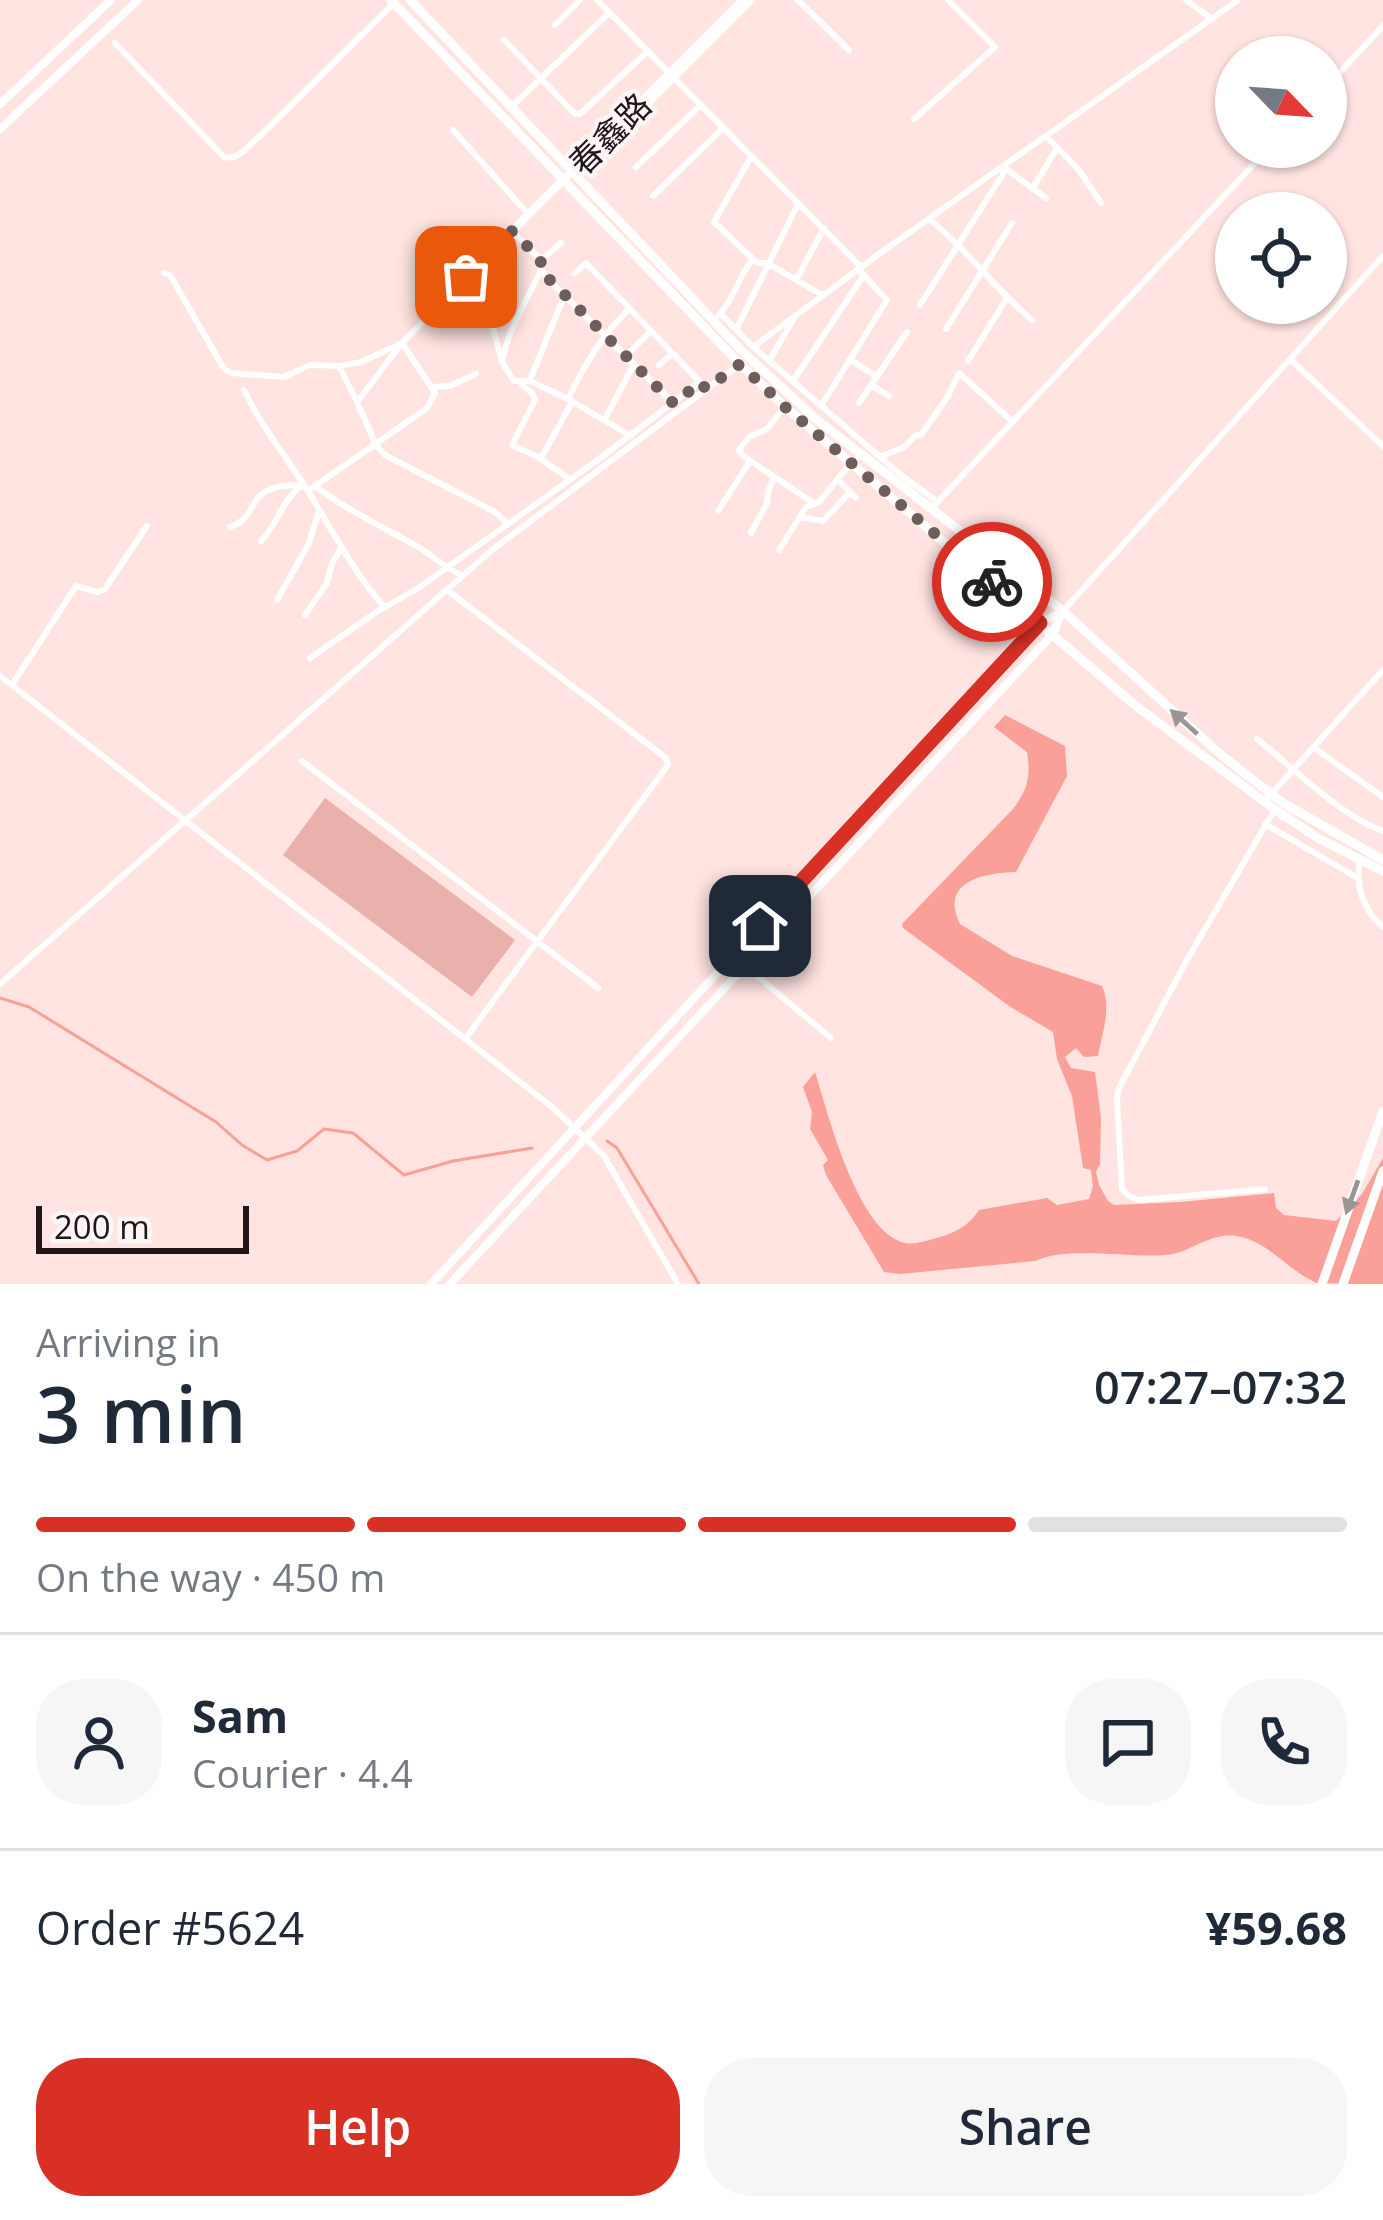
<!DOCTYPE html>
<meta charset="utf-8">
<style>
body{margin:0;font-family:"Open Sans","Noto Sans SC",sans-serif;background:#f6f6f7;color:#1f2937;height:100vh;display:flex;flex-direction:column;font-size:45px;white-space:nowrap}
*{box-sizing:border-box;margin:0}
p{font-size:39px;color:#747a83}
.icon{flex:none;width:66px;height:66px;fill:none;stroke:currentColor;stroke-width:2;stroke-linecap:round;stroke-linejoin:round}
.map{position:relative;height:1284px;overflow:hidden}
.drawer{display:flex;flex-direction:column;background:#fff;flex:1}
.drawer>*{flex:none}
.needle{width:78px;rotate:115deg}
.fabs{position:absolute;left:1215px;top:36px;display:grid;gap:24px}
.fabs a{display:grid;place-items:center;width:132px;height:132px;border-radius:50%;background:#fff;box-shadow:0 3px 9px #0004;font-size:60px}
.scale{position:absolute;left:36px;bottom:30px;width:213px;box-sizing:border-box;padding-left:12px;border:6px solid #1f1615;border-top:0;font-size:33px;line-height:42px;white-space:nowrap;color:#1f1615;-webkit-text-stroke:9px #fcf7f6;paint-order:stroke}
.pin{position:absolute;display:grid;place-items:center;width:102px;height:102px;color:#fff;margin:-51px;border-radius:24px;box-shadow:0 6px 18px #0006}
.courier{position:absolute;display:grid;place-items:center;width:120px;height:120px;margin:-60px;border:9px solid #d93025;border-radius:50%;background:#fff;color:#222;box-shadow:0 3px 15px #0007}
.summary em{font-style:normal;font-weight:600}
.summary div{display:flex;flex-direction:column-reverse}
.summary{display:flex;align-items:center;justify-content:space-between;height:204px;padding:0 36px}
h1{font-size:78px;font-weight:600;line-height:90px}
.bar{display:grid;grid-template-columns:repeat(4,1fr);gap:18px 12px;align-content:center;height:144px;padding:0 36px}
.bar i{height:15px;border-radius:9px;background:#e0e1e3}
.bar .current{background:#d93025}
.bar p{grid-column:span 4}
.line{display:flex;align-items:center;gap:30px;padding:0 36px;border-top:3px solid #e0e1e3}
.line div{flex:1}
.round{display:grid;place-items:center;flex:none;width:126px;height:126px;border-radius:48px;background:#f6f6f7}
.button{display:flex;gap:24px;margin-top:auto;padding:24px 36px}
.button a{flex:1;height:138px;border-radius:48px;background:#d93025;color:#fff;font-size:48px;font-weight:600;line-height:138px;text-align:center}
.button a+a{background:#f6f6f7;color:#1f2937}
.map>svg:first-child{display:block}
.green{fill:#eab0ab}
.water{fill:#faa099}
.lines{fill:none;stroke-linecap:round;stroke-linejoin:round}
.stream{stroke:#faa099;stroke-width:3}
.minor{stroke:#fff;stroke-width:6}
.secondary{stroke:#fff;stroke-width:8}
.primary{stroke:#fff;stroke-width:9}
.oneway{fill:#9a9696}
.done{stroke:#6d5e5c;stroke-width:12;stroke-dasharray:0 21.6}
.route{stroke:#d93025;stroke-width:15}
.labels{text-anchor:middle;stroke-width:9;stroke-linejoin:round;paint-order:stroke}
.street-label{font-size:33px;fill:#1f1615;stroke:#fcf7f6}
</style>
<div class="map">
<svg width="1383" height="1284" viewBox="0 0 1383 1284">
<rect width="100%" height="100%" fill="#ffe4e1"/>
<path class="green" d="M325,798L515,940L472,997L283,855Z"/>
<path class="water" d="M1005,715L1065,746L1067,776L1016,872C984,873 939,881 960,924L1012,956L1102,986C1112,1007 1102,1034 1098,1056L1084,1057L1076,1048L1065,1057L1071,1068L1095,1072L1101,1118L1100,1164L1096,1172L1099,1185L1108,1201L1114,1205L1180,1202L1274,1193L1276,1208L1284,1215L1336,1221L1362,1194L1383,1158V1284C1366,1284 1332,1284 1317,1283C1288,1271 1269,1241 1236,1236C1209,1232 1191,1253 1166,1255C1128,1258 1067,1246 1035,1261L900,1274L884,1272L826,1175L823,1165L828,1160L810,1129L812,1112L803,1087L815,1072C828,1113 857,1232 905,1243C914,1245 924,1241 933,1239C954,1233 967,1228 979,1210L1047,1198L1057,1205L1089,1199L1093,1186L1091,1170L1083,1168L1072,1096L1057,1059L1053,1032L1009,1006L903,928L902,924L1013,809C1028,789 1031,776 1027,752L994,727Z"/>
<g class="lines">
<path class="stream" d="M0,998L29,1007L216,1122L242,1145L267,1160L297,1151L324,1129L353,1133L404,1175L453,1161L532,1148
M607,1141L617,1148L699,1284"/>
<path class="minor" d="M597,0L861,267
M798,0L849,50
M1186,0L1212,19
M555,25L580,0
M504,40L575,114H580L648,51
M115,43L224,157C237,161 247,147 257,139L394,3
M1326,87L1383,26
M511,107L608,14
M914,119L995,47L948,0
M453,130L529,215
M1046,136L1079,170L1101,203
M751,157L714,222L752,258
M636,167L701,105
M1034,186L1057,148
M653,196L723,128
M929,219C967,249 995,289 1032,320
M512,231L541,260L540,268L549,280L674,404
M541,260L561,243
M477,265L502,362L514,381H530L568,399L631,436
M476,267L402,343L357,402L376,445L385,455L495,512L507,523
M164,273L170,275L224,369L231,373L284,377L310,365L339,366L361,362L402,343L435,393L427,408L308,491
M575,273L586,263L700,382
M796,280L824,228
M920,305L1003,174V167L1046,198
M721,314L751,345L902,476L938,502
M719,315C735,298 739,275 753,259L758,263H767L822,295
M946,329L1012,223
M736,330L798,204
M753,347L879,254L1238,0
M627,355L650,332
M502,359L510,333L541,270
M1290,359L1383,446
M851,360L877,377
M769,361L795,317
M968,361L1007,298
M659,365L672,354
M339,366L357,402
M530,380L565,294
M793,381L864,275
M522,385L532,393L535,400L512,445L538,457L568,478
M871,385L889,396
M432,387L450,386L476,374
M244,390C262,428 289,460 311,496C334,534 356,575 385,608
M568,399C585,364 601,337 628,310
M859,403L907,332
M821,406L887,300L858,269
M784,407L767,429L749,437L739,450L743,456L815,504
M605,419L634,364
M880,457L904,447L916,435H921L948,396L959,373L1013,422
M541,458L571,404
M838,480L856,498
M315,486C348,511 387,529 423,550C437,559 447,569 463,576
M931,509L1270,147
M718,511L750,461
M801,517L823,521L850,492
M230,527C264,516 239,484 303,485
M751,533L767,503L768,491L775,477
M261,541C277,525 282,501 300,487
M779,550L806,507L819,502L851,463L862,454
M447,590L666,758L668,765L465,1039
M277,600L309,543L319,511
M1063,611L1383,256
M305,615L327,583L332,563L342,547
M310,658L378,611L417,589L599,459L700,382
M0,676L551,1106L604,1156L678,1284
M12,685L76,586L97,592L105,589L147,526
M1257,739C1291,766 1343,818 1383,831
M1313,747L1383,797
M302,761L598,988
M1264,802L1383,670
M1265,824L1356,877
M1360,860C1355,884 1363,911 1383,927
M745,966L831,1038
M0,984L492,550L740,364
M1265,1189L1139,1200L1129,1196L1122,1189L1117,1099L1119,1088L1187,960L1275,809"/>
<path class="secondary" d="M0,104L111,0
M636,115L751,0
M0,129L138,0
M476,267L743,0
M431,1284L1039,623L1063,611
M450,1284L1053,634L1062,612"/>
<path class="primary" d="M391,0L734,358L784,406L1136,706L1273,808L1318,838L1383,871
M410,0L743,352L816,419L1063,611L1221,755L1283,803L1383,860
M1322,1284L1383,1111
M1343,1284L1383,1171"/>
</g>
<defs><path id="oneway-solid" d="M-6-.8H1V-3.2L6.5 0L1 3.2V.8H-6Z" transform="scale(3)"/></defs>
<g class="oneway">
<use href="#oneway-solid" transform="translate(1184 722) rotate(-138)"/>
<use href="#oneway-solid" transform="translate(1352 1197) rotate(110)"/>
</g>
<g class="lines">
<path class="done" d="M466,277L512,231L541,260L540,268L550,280L674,404L700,382L706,389L740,364L784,406L992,582"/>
<path class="route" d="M760,926L1040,623L992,582"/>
</g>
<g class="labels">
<g class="street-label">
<text transform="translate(610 134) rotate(-45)" y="12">春鑫路</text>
</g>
</g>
</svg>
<div class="fabs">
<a><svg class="needle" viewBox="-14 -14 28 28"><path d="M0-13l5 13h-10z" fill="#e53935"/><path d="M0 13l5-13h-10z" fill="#747a83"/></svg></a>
<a><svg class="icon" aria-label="locate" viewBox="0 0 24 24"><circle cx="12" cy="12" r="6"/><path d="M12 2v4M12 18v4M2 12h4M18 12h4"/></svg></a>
</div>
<div class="scale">200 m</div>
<div class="pin" style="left:466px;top:277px;background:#ea580c"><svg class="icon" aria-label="bag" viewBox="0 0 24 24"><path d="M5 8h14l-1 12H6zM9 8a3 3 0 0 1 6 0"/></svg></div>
<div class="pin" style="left:760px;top:926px;background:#1f2937"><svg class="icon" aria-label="home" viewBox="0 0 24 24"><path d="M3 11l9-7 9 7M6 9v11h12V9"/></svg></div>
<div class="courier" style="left:992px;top:582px"><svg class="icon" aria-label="bike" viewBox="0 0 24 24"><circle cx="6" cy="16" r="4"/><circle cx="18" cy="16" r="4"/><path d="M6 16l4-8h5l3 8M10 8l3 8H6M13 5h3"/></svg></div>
</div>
<section class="drawer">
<div class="summary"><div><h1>3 min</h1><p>Arriving in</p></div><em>07:27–07:32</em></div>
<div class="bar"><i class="current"></i><i class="current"></i><i class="current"></i><i></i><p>On the way · 450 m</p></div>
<div class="line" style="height:216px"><a class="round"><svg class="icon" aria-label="person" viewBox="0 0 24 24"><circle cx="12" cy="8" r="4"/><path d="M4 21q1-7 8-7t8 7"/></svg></a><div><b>Sam</b><p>Courier · 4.4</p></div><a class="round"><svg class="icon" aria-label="chat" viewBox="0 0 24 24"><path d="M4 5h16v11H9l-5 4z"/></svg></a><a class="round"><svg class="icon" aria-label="phone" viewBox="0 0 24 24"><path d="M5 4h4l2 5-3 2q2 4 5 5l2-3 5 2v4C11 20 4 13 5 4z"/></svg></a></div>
<div class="line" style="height:156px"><div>Order #5624</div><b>¥59.68</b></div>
<div class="button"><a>Help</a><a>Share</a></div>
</section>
